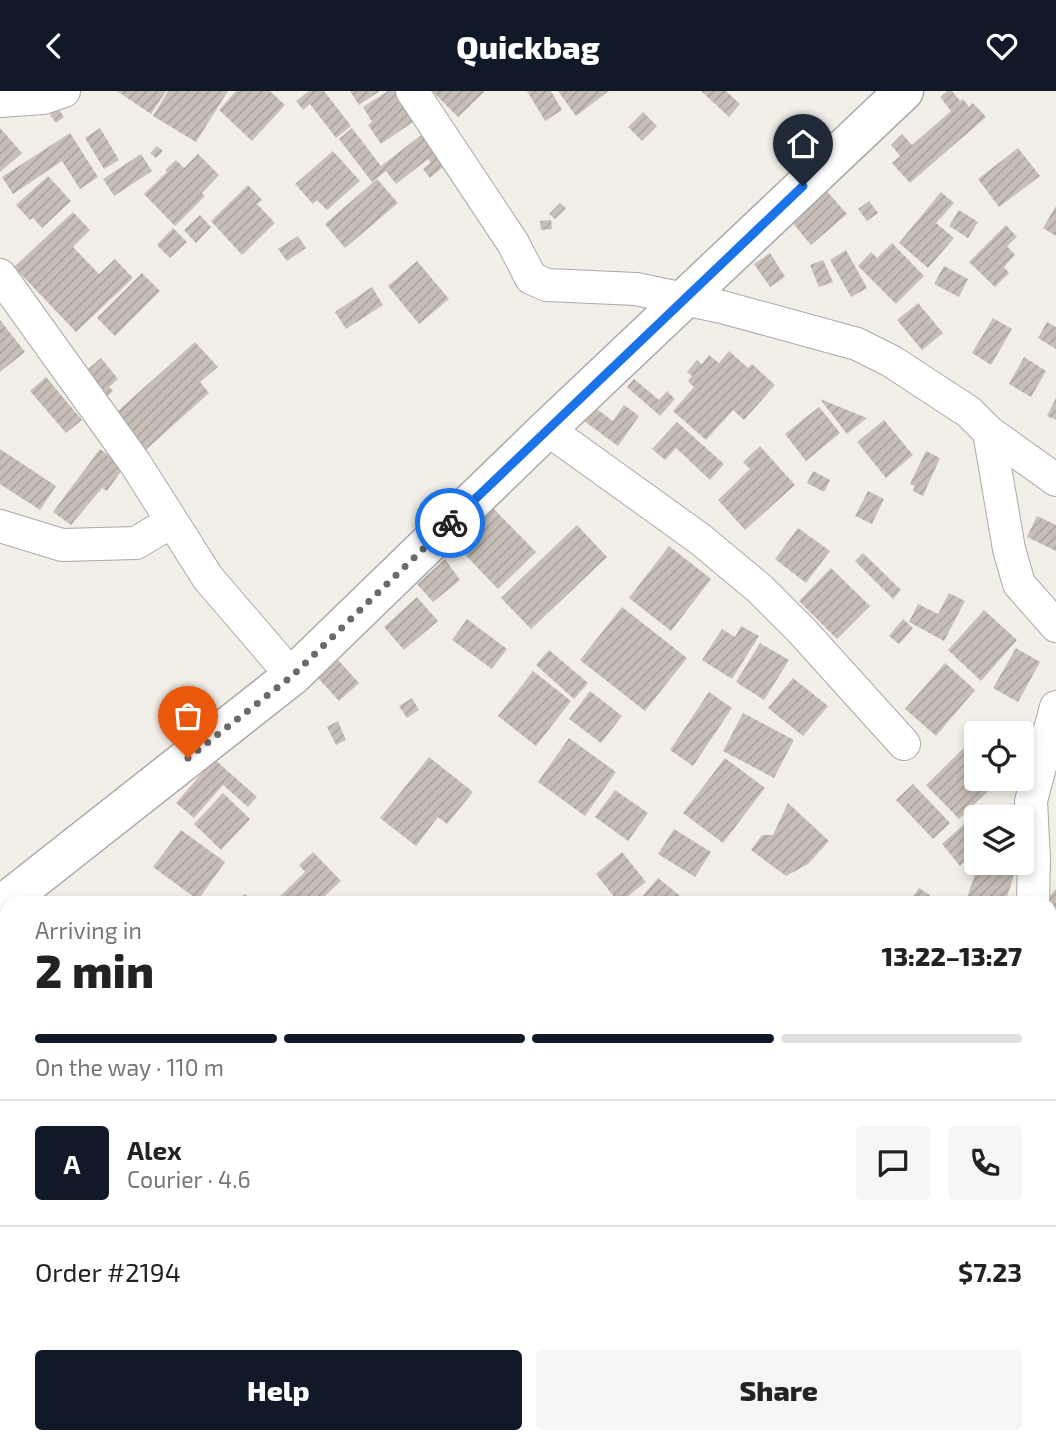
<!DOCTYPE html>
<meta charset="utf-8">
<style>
body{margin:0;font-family:"Exo 2",sans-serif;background:#f6f6f6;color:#222;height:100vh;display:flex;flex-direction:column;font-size:26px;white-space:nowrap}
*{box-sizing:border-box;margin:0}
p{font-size:23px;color:#767676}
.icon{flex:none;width:38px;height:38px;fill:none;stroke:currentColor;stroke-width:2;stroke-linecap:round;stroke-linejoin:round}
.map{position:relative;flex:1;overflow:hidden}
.side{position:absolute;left:0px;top:805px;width:1057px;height:548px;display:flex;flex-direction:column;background:#fff;border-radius:21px 21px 0 0;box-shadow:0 4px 10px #0003}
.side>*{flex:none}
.tools{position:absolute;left:964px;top:630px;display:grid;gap:14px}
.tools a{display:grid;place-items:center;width:70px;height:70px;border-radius:7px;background:#fff;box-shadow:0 4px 10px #0003;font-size:35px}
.pin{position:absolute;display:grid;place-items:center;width:60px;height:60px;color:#fff;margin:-72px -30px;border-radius:50% 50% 50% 0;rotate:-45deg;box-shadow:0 0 7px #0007}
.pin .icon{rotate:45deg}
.courier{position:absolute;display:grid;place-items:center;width:70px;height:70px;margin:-35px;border:5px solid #1a73e8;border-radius:50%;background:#fff;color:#222;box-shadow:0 2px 9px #0007}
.overview em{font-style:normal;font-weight:800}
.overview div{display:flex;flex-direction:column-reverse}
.overview{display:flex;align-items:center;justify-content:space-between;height:119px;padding:0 35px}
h1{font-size:46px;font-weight:800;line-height:52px}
.bar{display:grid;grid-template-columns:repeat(4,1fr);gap:10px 7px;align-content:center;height:84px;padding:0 35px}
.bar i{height:9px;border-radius:5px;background:#e0e0e0}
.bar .active{background:#111827}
.bar p{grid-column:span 4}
.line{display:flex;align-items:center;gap:18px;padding:0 35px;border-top:2px solid #e0e0e0}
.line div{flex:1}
.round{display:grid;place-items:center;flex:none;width:74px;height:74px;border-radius:7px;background:#f6f6f6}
.cta{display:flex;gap:14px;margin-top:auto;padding:14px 35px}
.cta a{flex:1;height:80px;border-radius:7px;background:#111827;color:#fff;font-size:28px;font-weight:800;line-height:80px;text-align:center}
.cta a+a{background:#f6f6f6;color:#222}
header{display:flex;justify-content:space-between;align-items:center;height:91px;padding:0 35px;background:#111827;color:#fff;font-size:32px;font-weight:800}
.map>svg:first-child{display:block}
.building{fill:url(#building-hatch)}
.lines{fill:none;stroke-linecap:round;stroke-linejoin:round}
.minor-casing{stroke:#a9a9a9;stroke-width:34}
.tertiary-casing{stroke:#a9a9a9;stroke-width:41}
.minor{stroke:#fff;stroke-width:32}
.tertiary{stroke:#fff;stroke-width:38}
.done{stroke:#6b6a68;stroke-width:7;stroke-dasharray:0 12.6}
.route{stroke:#1a73e8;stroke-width:9}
</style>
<header><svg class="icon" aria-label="back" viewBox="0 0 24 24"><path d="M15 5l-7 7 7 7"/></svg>Quickbag<svg class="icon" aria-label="heart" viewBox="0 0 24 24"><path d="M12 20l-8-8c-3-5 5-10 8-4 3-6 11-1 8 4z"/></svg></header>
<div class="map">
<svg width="1056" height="1352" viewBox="0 0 1056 1352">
<defs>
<pattern id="building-hatch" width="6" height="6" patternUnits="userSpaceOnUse" patternTransform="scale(1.75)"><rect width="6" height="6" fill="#c7bfb8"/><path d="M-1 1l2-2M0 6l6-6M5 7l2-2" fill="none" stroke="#aba49e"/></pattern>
</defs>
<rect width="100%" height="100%" fill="#f2efe9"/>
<path class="building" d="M117,0H166L151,23Z
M168,0H228L196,51L153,25Z
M236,0H270L285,14L252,50L219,19Z
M309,0H324L351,35L336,47L310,13L303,19L296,10Z
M350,0H380L359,14Z
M388,0H404L411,11L403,16L413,31L381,53L368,34L372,31L363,16Z
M432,0H485L458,26Z
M527,0H551L562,19L545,30Z
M558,0H609L576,25Z
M701,0H726L740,13L729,26Z
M947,0H952L960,10L963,8L969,16L973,12L986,26L910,92L892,72L900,65L891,54L902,43L912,54L951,20L940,6Z
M58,17L64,26L56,32L50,24Z
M643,21L657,35L642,50L628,36Z
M0,37L22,62L0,81Z
M100,37L119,69L104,78L85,47Z
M352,37L381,75L429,38L436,46L428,53L432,59L437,55L450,70L430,87L423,78L431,71L428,68L396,93L386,80L372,91L339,48Z
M70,42L98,86L80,98L62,70L13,103L2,86Z
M157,55L163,60L156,67L150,62Z
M1018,57L1040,85L999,116L978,88Z
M333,60L360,90L327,119L317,109L313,113L295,93Z
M141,63L152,80L114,105L103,88Z
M198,63L219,84L202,102L205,105L175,135L144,103L167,81L165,79L176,69L184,77Z
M48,85L71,110L42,137L33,127L30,129L16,114Z
M377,88L398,112L345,157L325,133Z
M248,94L262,109L257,113L275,132L242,164L211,130Z
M826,99L847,123L811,154L791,130Z
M941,101L954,112L936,132L954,147L928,177L899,152Z
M869,110L878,122L867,130L858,118Z
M560,112L566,117L555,128L549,123Z
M1056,115V145L1043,137Z
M959,119L978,131L968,147L949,135Z
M73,121L90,139L73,156L99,183L115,168L133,187L76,241L14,176Z
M200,124L211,136L196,152L184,139Z
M551,129L552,138L541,139L540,130Z
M1006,134L1017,146L1007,155L1015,164L1004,176L1009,182L995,196L969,171Z
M173,137L187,151L170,167L157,154Z
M298,145L306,157L287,170L278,158Z
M892,152L924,185L896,213L858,175L871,161L877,167Z
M846,159L867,197L851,206L830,169Z
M770,162L785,186L770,196L754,173Z
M823,169L833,191L819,196L810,174Z
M417,170L449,208L419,233L388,195Z
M944,175L968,188L959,206L934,193Z
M142,182L160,200L115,245L97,227Z
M372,196L383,214L346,238L335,221Z
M918,212L943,242L922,259L897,229Z
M993,227L1012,238L991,274L972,262Z
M0,229L25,261L0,281Z
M1047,231L1056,236V258L1038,247Z
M195,251L218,276L200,291L209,302L140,364L109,328Z
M729,260L748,277L752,273L775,294L744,329L733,319L706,349L673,320L694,296L688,290L692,285L687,281L697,269L702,273L709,264L719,272Z
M1024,266L1046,280L1031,306L1009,293Z
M101,267L118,288L109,296L113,300L103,309L82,283Z
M46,286L82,329L66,342L30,300Z
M634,288L659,309L667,300L675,308L660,325L627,296Z
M1056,307V329L1047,325Z
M820,308L867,327L847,343Z
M624,314L639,325L618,355L584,330L594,316L613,330Z
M819,316L840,342L806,370L785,343Z
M884,329L913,364L886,387L857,351Z
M677,331L724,373L710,389L676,357L665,369L652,358Z
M760,355L795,394L745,439L718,409L750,378L743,371Z
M0,358L56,395L40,419L0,393Z
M100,358L124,376L107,400L102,397L71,434L53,421Z
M926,360L940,367L923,405L913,400L915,395L910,393Z
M813,380L830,389L824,401L807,392Z
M868,400L884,408L872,433L855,425Z
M489,413L536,461L498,498L451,449Z
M1037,425L1056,434V460L1027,446Z
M577,434L607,466L531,538L501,507Z
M798,437L830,460L806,492L775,468Z
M669,455L711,488L671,540L629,507Z
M863,462L901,499L893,508L855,470Z
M445,468L460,489L433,511L417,493Z
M831,477L870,515L837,548L799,510Z
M949,502L965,510L944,550L909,531L918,513L938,523Z
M417,506L438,530L404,559L384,536Z
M622,516L687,567L645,620L580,569Z
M984,519L1017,549L981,590L948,559Z
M467,528L507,558L492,578L452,549Z
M903,528L913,537L899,553L889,545Z
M741,535L759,545L732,588L702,569L722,538L735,546Z
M760,552L789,569L764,609L736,591Z
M1016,557L1040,571L1018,611L993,597Z
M549,559L588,592L574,608L536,574Z
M338,569L359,592L339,610L318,587Z
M945,572L975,599L936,645L905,618Z
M533,580L571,610L536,655L498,625Z
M793,587L828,615L803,645L768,617Z
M590,600L622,625L601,652L569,628Z
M709,601L732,617L693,675L670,659Z
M412,607L419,619L407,627L399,615Z
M743,622L794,649L774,687L723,660Z
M338,630L346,649L336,654L327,636Z
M569,647L616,681L585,725L538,691Z
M971,650L976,655V688H1001L959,728L926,694Z
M429,666L473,701L447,733L438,726L416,755L380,727Z
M725,667L765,697L723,752L683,722Z
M214,668L257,706L248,716L223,694L194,727L176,712Z
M913,693L950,732L933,748L896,709Z
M615,699L648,722L628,750L595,726Z
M223,702L250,728L221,759L194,733Z
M788,712L829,750L808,773L786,785L751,759L762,744H773Z
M981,718L988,726H976V760L960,775L942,753Z
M674,738L711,761L695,786L658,763Z
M181,739L225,771L198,809L153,776Z
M313,761L341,790L317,812H273L305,781L299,774Z
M622,761L646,791L619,812L596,783Z
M979,772H996L1016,778L1005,812H965Z
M658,787L689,812H637Z
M919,797L930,804L925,812H908Z
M1056,798V824L1050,819V812H1043Z
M245,803L253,812H234Z
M1050,888L1056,891V929L1050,926Z
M7,932V990L0,983V933L3,936Z
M1050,946L1056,948V970L1050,967Z
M1050,1138L1054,1139L1052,1159H1050Z
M1054,1225H1056V1268L1050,1267Z
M66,1346H75L78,1352H50Z
M105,1346H138L140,1352H87Z
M142,1346H155L157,1352H143Z
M224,1346H255L256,1352H225Z
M382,1346H402L405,1349L401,1352H374Z
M423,1346H451L445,1352H429Z
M644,1346H693L691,1352H656L643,1348Z
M707,1346H754L752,1352H722Z
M890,1346H932L929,1352H887Z
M988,1346H1037L1036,1352H987Z"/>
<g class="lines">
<defs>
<path id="minor" d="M412,0L513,152L531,187L547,194L636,198L722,216L857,253L891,270L969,321L989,341L1056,389
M0,10L43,7L64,0
M0,184L135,372L208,487L292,585
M547,338L700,448L760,498L802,540L904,653
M989,341L1009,458L1019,493L1056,535
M0,435L62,454L136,452L171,431
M1033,812L1034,768L1031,710L1056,616
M1050,1044L1056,1046
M972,1352L973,1346"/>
<path id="tertiary" d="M0,815L292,585L547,338L904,0"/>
</defs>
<use href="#minor" class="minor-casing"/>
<use href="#tertiary" class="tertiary-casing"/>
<use href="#minor" class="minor"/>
<use href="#tertiary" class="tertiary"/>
</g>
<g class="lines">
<path class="done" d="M188,667L292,585L450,432"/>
<path class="route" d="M450,432L803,95"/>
</g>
</svg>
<div class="tools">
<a><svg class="icon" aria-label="locate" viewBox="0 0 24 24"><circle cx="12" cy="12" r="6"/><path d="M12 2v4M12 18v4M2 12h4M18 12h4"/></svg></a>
<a><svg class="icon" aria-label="layers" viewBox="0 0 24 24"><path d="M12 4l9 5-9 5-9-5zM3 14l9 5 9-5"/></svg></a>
</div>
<div class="pin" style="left:188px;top:667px;background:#ea580c"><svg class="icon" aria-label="bag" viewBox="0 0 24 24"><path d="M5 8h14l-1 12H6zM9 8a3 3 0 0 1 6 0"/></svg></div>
<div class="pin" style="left:803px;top:95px;background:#1f2937"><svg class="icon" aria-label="home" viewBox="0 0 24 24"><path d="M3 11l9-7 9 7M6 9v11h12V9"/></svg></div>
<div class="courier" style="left:450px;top:432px"><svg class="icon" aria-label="bike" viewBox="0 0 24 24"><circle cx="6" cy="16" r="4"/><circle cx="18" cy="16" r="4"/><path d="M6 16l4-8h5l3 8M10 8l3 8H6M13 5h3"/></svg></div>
<section class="side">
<div class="overview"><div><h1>2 min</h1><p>Arriving in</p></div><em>13:22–13:27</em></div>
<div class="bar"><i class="active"></i><i class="active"></i><i class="active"></i><i></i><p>On the way · 110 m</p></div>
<div class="line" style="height:126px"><b class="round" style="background:#111827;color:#fff">A</b><div><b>Alex</b><p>Courier · 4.6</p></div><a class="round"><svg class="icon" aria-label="chat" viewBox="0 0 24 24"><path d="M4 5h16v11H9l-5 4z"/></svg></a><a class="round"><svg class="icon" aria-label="phone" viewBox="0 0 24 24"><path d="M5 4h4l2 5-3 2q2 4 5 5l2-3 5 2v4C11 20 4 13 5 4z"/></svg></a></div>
<div class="line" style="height:91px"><div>Order #2194</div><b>$7.23</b></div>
<div class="cta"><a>Help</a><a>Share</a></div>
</section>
</div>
